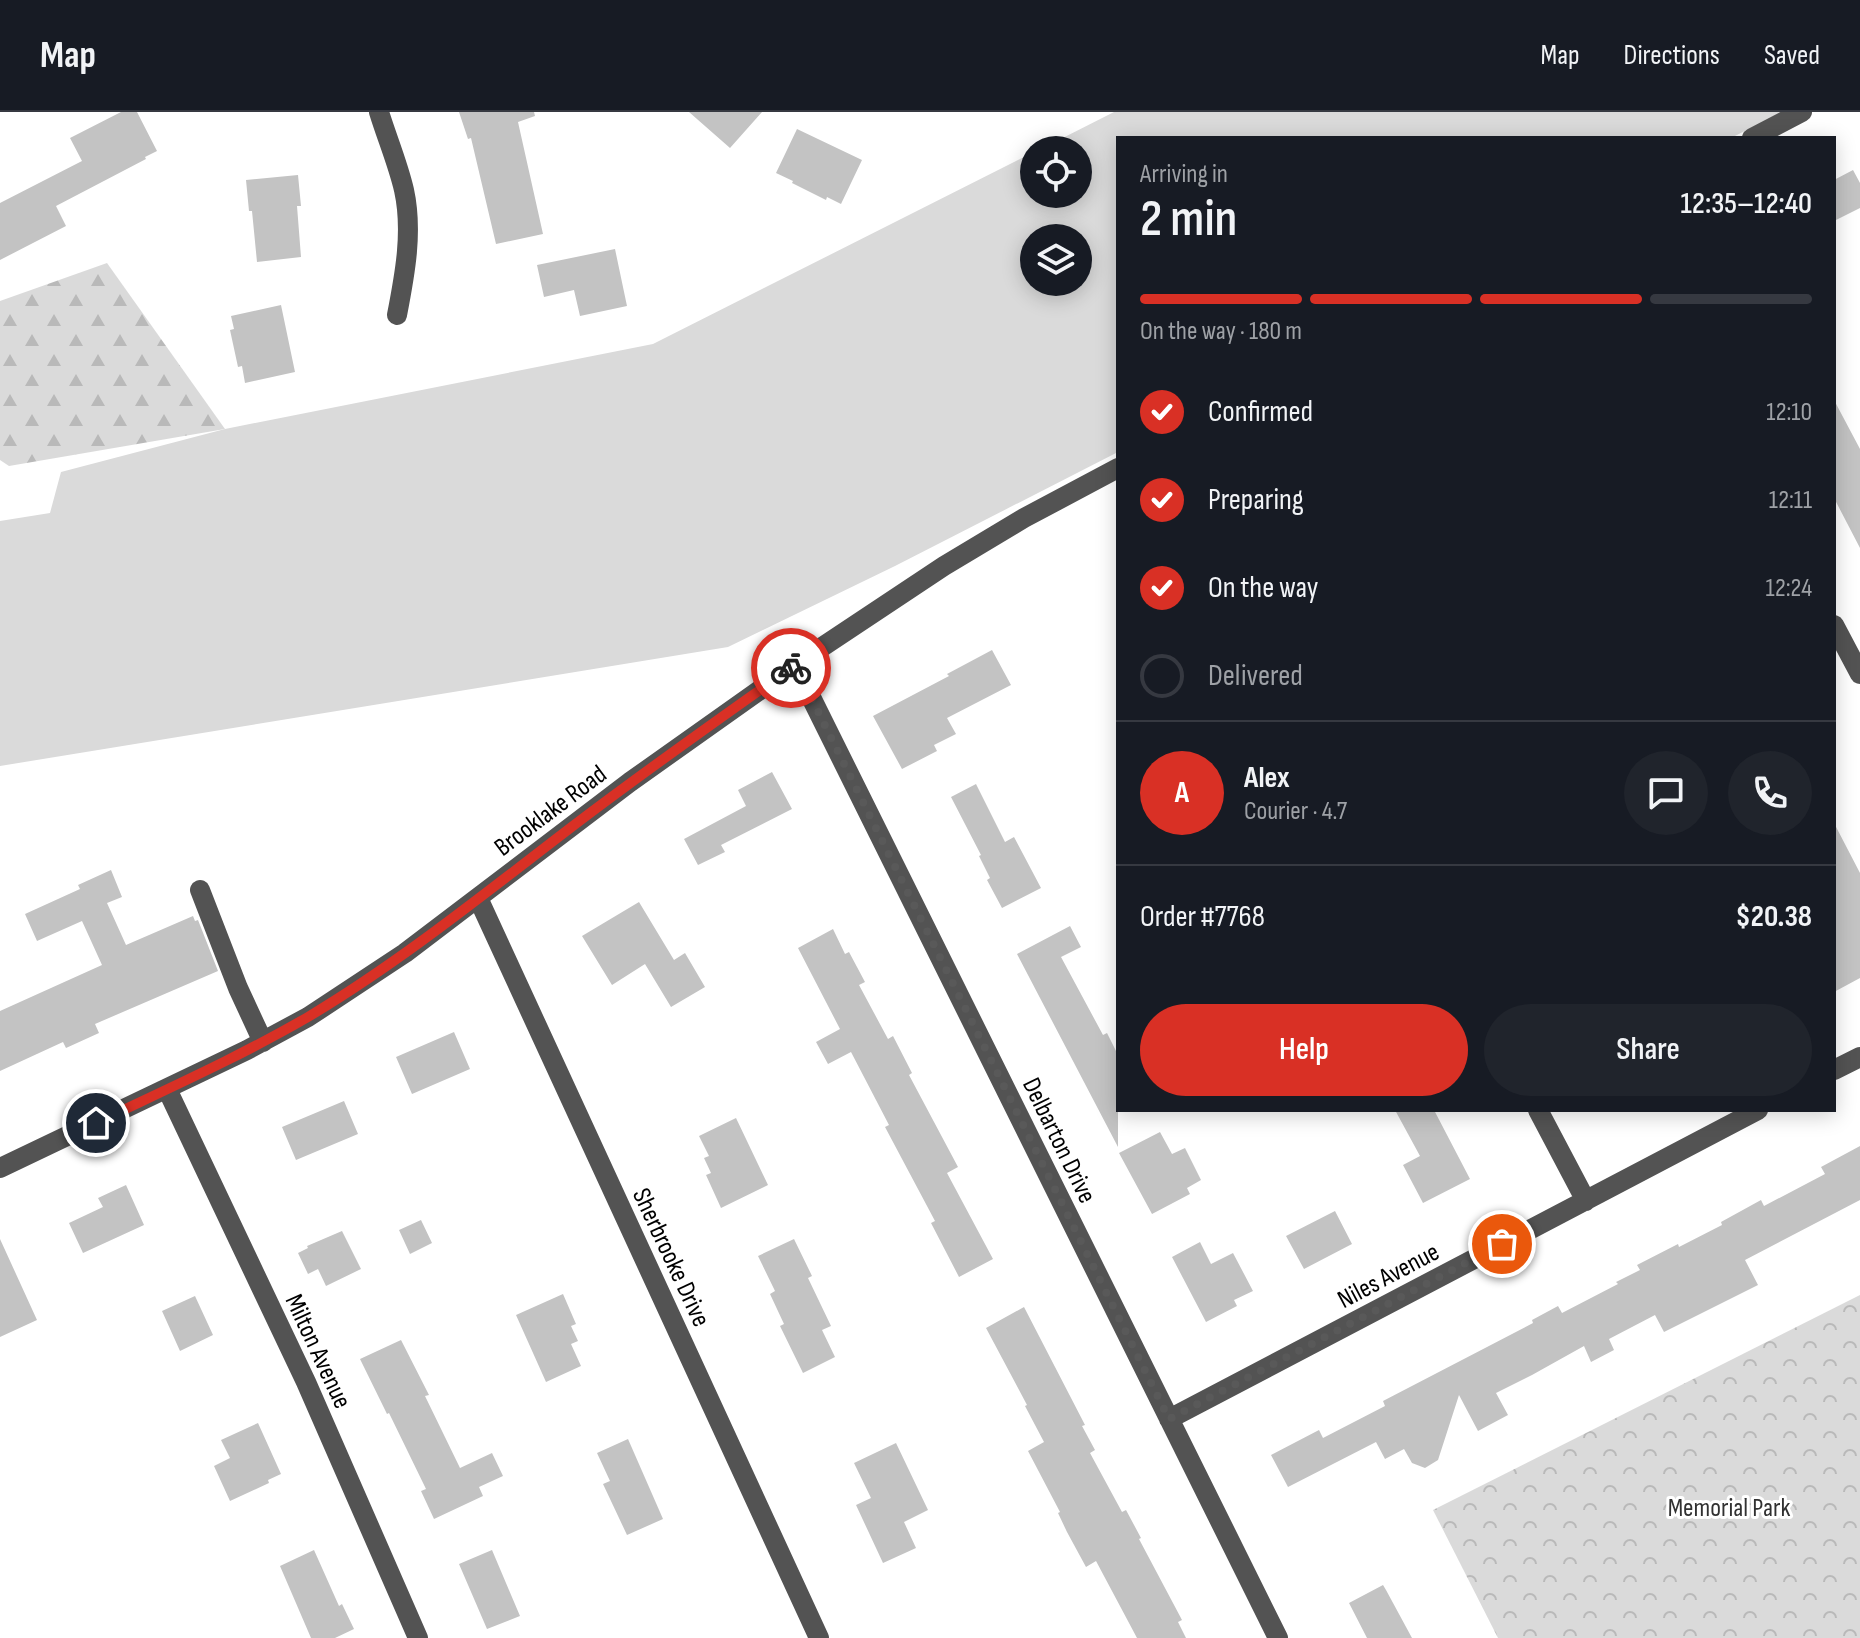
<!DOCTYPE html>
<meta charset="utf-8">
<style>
body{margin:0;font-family:"Sofia Sans Condensed",sans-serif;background:#20242c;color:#f1f3f6;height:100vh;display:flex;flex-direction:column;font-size:30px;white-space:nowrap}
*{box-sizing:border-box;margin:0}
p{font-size:26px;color:#9ea1a6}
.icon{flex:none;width:44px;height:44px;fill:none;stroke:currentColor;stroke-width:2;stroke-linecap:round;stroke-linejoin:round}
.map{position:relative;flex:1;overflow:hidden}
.sheet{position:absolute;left:1116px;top:24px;width:720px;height:976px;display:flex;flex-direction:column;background:#171b24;border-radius:0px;box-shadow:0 4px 20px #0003}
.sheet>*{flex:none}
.buttons{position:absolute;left:1020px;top:24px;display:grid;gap:16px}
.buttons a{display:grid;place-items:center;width:72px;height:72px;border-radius:50%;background:#171b24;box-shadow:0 4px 20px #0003;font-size:40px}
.pin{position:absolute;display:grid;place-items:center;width:68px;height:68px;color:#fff;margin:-34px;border:4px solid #fff;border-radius:50%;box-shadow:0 2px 8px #0007}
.courier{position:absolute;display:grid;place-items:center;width:80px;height:80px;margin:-40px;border:6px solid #d93025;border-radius:50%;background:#fff;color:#222;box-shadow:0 2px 10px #0007}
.head em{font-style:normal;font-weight:600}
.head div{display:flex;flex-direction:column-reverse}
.head{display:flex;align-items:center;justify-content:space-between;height:136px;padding:0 24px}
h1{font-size:52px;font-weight:600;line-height:60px}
.bar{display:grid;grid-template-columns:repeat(4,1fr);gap:12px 8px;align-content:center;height:96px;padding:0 24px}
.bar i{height:10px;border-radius:6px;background:#363941}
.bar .active{background:#d93025}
.bar p{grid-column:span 4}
.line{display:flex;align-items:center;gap:20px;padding:0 24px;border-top:2px solid #363941}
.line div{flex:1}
.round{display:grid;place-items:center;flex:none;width:84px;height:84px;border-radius:42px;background:#20242c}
ol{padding:0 24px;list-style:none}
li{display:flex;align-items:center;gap:24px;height:88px}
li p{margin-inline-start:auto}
li .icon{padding:8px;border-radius:50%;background:#d93025;color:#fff;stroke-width:4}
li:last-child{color:#9ea1a6}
li i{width:44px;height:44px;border:4px solid #363941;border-radius:50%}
.cta{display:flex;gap:16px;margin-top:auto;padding:16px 24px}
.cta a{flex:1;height:92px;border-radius:48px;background:#d93025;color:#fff;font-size:32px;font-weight:600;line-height:92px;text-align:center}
.cta a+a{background:#20242c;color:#f1f3f6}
header{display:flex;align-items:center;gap:48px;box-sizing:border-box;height:112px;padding:0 40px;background:#171b24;border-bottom:2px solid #363941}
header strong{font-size:38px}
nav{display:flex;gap:44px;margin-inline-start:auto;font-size:28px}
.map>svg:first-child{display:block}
.green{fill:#dadada;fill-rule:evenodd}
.forest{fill:url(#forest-firs)}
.park{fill:url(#park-crowns)}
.building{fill:#c3c3c3}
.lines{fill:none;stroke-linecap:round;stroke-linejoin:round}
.minor{stroke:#535353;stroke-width:20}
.done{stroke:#595959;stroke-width:8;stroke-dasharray:0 14.4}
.route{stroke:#d93025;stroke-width:10}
.labels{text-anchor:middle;stroke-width:6;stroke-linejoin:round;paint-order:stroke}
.street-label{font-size:26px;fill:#000;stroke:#fff}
.park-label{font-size:26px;fill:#313131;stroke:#fff}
</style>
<header>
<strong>Map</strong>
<nav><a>Map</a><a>Directions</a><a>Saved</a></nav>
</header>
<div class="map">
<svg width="1860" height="1526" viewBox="0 0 1860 1526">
<defs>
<pattern id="forest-firs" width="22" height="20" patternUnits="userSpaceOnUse" patternTransform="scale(2)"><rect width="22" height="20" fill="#dadada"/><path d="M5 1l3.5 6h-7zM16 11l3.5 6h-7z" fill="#b9b9b9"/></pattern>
<pattern id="park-crowns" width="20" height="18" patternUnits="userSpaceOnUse" patternTransform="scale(2)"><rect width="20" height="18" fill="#dadada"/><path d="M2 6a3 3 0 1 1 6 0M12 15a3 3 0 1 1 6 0" fill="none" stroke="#b9b9b9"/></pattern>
</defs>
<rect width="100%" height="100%" fill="#fff"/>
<path class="green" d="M1114,0H1782L1731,26H1118V340L895,454L728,535L0,654V409L50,401L61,360L225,317L653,232L1034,40V82H1078V38H1039ZM1034,126H1078V170H1034Z"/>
<path class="forest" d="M107,151L225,317L9,354L0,348V189Z"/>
<path class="park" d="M1860,1183V1526H1498L1433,1398Z"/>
<path class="building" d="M121,0H137L157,39L145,45L146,47L56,94L66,114L0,148V91L82,49L70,26Z
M459,0H534L535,4L518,10L543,122L496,132L471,26L468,27Z
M689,0H762L730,36Z
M797,17L862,48L841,92L827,85L826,88L792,71L793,69L776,61Z
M1853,58L1860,71V96L1834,109V68Z
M298,63L301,94H297L301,145L257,150L252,99H249L246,68Z
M615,137L627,194L580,204L574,178L544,185L537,153Z
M281,193L295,260L245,271L242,254L238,255L230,218L234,217L231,204Z
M1834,288L1860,337V436L1834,386Z
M992,538L1011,573L947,606L956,622L934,633L937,639L902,657L873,604L949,564L947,562Z
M772,660L792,697L721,733L725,740L698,753L684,727L746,694L738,678Z
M976,672L1005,730L1014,725L1041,776L1002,796L987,768L990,766L979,744L981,743L951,685Z
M1834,711L1860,761V866L1834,880Z
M111,758L122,785L107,791L126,833L193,804L195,809L198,808L218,859L95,912L99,921L66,936L63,930L0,959V899L102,853L82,809L37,829L25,802L80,777L78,773Z
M639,790L674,848L685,841L705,875L671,895L645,852L612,873L582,824Z
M1070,814L1081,835L1061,845L1103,923L1107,921L1118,943V1035L1017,842Z
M833,817L845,842L849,840L865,870L859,873L888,927L893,924L912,961L909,963L958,1055L947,1061L993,1147L959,1165L931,1111L935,1109L885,1015L889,1013L851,940L828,952L816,930L840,917L798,836Z
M454,920L470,957L412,982L396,945Z
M344,989L358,1022L296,1048L282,1015Z
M1395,998H1434L1470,1067L1423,1091L1403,1053L1420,1044Z
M736,1006L768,1073L721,1096L706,1063L711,1061L704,1046L709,1044L699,1024Z
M1160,1020L1172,1042L1185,1036L1201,1068L1187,1076L1190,1082L1152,1102L1119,1041Z
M1860,1034V1088L1745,1148L1758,1173L1664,1220L1655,1203L1609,1227L1614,1238L1591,1250L1584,1234L1532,1263L1496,1281L1508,1303L1478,1319L1459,1283L1438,1348L1425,1356L1412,1351L1404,1337L1385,1347L1376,1330L1288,1375L1271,1343L1319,1318L1323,1326L1385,1294L1383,1289L1533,1211L1532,1208L1558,1194L1562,1201L1618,1172L1616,1170L1640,1158L1637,1153L1678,1132L1679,1135L1722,1113L1721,1110L1761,1088L1764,1094L1825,1062L1821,1055Z
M126,1073L144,1113L83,1141L69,1111L103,1095L98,1086Z
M1335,1099L1352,1132L1304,1157L1286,1124Z
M421,1108L432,1131L410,1142L399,1118Z
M342,1119L361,1157L326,1174L318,1157L308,1162L298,1141L308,1136L307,1134Z
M0,1127L37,1208L0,1225Z
M794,1127L812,1164L808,1166L831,1214L822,1218L835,1245L803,1261L780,1214L784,1212L770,1182L775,1179L758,1144Z
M1200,1130L1211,1152L1233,1141L1253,1179L1234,1188L1237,1194L1206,1210L1172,1145Z
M563,1182L576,1212L571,1214L578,1229L571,1232L581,1254L546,1270L516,1203Z
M195,1184L213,1223L180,1239L162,1199Z
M1024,1195L1085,1313L1082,1314L1095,1338L1090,1341L1122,1400L1126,1398L1141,1426L1139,1427L1182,1508L1178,1510L1186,1526H1137L1096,1449L1086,1455L1067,1420L1058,1401L1060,1400L1028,1339L1044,1330L1025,1294L1027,1293L986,1216Z
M401,1228L429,1283L425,1284L460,1356L492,1341L503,1364L479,1375L483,1384L434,1407L421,1379L426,1377L389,1301L387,1302L360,1247Z
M258,1311L281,1362L268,1368L269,1371L230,1389L214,1354L230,1346L221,1328Z
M628,1327L663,1407L627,1423L603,1372L610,1369L597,1341Z
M896,1331L928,1398L904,1410L916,1436L883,1451L856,1393L871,1386L854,1351Z
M314,1438L339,1494L342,1492L354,1517L335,1526H311L280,1454Z
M492,1438L520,1504L487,1517L459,1452Z
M1383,1473L1386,1478L1412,1526H1367L1349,1491Z"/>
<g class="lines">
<path class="minor" d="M379,0C387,26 398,52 404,78C413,119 405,162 397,203
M1752,26L1802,0
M1834,513L1860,562
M795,553L1278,1526
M200,778L238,876L263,930
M478,786L819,1526
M1834,958L1860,945
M167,977L306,1270L418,1526
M1538,998L1586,1089
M0,1056L247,938L308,905L405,841L630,670L795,553L944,454L1024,406L1118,356
M1169,1307L1758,998"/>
</g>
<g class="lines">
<path class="done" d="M791,556L795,553L1169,1307L1502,1132"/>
<path class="route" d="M96,1011C167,977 239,945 308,905C400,850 484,782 569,717C642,661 716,609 791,556"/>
</g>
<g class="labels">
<g class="street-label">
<text transform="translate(550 698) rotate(-37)" y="9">Brooklake Road</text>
<text transform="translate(1060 1028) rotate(64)" y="9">Delbarton Drive</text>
<text transform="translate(672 1145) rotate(65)" y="9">Sherbrooke Drive</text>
<text transform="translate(1388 1163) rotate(-28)" y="9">Niles Avenue</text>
<text transform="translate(319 1239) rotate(65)" y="9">Milton Avenue</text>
</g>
<g class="park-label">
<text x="1729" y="1404">Memorial Park</text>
</g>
</g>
</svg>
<div class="buttons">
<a><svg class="icon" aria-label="locate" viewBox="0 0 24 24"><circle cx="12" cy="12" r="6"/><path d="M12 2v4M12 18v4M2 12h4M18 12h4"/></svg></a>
<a><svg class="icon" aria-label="layers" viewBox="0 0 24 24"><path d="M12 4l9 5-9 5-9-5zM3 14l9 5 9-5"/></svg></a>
</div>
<div class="pin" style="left:1502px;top:1132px;background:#ea580c"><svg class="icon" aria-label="bag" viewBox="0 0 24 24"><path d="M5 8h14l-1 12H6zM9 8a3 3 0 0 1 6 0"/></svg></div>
<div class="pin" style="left:96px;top:1011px;background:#1f2937"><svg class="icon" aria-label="home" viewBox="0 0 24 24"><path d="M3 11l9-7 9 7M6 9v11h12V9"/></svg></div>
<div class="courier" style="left:791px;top:556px"><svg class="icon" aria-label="bike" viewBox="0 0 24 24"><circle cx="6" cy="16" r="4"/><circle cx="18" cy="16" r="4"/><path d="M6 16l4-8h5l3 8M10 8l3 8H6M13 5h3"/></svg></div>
<section class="sheet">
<div class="head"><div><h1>2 min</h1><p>Arriving in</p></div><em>12:35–12:40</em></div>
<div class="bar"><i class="active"></i><i class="active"></i><i class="active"></i><i></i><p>On the way · 180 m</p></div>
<ol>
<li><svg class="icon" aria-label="check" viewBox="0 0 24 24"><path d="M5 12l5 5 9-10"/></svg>Confirmed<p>12:10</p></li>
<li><svg class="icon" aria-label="check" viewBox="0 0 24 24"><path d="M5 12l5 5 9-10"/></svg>Preparing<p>12:11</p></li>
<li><svg class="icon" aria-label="check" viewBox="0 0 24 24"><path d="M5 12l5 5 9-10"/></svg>On the way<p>12:24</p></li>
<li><i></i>Delivered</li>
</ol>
<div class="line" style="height:144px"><b class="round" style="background:#d93025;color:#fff">A</b><div><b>Alex</b><p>Courier · 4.7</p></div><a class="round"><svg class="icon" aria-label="chat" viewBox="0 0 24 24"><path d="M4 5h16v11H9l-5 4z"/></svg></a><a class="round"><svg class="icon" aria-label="phone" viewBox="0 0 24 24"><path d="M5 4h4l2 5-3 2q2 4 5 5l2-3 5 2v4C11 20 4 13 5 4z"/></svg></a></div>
<div class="line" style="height:104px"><div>Order #7768</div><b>$20.38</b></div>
<div class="cta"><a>Help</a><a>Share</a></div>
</section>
</div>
